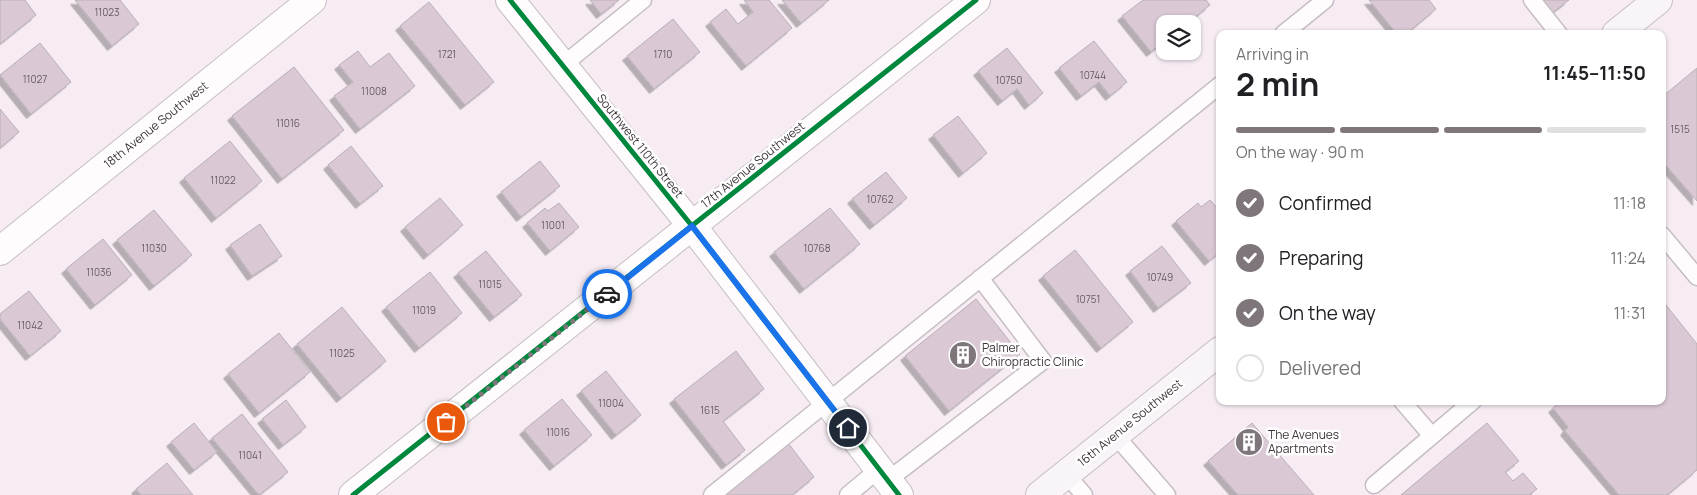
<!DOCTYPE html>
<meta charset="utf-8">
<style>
body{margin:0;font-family:Manrope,sans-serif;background:#f2f2f2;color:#202124;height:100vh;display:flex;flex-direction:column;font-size:19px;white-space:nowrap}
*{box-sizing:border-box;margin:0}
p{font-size:16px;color:#757577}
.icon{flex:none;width:28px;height:28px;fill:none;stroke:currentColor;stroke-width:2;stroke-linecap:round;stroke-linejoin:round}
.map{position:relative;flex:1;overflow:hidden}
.side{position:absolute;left:1216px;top:30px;width:450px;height:375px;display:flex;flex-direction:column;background:#fff;border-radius:10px;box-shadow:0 1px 4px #0004}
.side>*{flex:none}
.buttons{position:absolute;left:1156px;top:15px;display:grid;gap:10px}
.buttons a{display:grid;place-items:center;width:45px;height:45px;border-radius:10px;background:#fff;box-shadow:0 1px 4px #0004;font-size:25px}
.pin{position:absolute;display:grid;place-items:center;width:42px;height:42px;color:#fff;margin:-21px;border:2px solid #fff;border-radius:50%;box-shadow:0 1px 5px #0007}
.courier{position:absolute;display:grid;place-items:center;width:50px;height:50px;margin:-25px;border:4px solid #1a73e8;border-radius:50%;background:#fff;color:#222;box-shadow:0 1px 6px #0007}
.summary em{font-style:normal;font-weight:700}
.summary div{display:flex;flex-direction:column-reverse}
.summary{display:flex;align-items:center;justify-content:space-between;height:85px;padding:0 20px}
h1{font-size:32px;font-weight:700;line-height:38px}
.bar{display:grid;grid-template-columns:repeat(4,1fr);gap:8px 5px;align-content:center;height:60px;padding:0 20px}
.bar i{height:6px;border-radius:4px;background:#e0e0e0}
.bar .selected{background:#7f767c}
.bar p{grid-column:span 4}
ol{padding:0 20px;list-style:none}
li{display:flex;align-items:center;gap:15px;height:55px}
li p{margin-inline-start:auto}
li .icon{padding:5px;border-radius:50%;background:#7f767c;color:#fff;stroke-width:4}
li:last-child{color:#757577}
li i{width:28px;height:28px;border:2px solid #e0e0e0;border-radius:50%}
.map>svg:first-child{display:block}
.building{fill:#dac9d5;stroke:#b8b0b5;filter:url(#shadow)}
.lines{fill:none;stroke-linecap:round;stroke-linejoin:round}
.service-casing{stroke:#c6bec4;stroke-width:19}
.minor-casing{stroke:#c6bec4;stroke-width:30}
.secondary-casing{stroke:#c6bec4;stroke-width:30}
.service{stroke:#fefcfd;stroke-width:16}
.minor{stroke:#fefcfd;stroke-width:28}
.secondary{stroke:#f8f4f7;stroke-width:28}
.cycleway-casing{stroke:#fff;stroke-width:8}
.cycleway{stroke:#00873e;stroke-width:5}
.done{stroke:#7f767c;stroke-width:5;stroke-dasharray:0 9}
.route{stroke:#1a73e8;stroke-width:6}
.labels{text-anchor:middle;stroke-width:5;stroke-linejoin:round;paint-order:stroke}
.number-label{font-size:10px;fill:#655b62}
.street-label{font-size:12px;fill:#3e363b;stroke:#fff}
.poi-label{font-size:12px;fill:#3e363b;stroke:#fff;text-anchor:start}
</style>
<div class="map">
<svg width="1697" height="495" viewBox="0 0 1697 495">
<defs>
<filter id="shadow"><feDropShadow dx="-4.5" dy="4.5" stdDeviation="0" flood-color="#0004"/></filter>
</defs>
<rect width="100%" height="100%" fill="#f7ecf4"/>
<path class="building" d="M0,0H25L36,15L0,44Z
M75,0H120L139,24L112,46Z
M590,0H619L601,14Z
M744,0H769L792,28L746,66L710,22L726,9L738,24L753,12Z
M782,0H829L801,23Z
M1143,0H1206L1210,5L1187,24H1165V41L1151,52L1122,16Z
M1369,0H1429L1436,9L1406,34H1397Z
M1542,0H1569L1552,13Z
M429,2L494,82L465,105L400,26Z
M673,19L700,52L654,89L627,56Z
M1094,41L1127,82L1110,96L1099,82L1081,96L1059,68Z
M40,43L71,82L31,114L0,75Z
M1007,48L1043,93L1029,105L1017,89L1002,101L978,71Z
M358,51L370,67L389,53L415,86L360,129L334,96L353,82L339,65Z
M294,67L344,130L282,179L232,116Z
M1697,68V201L1662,161V97Z
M0,109L19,132L0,148Z
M958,116L987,153L963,173L933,135Z
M230,141L262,181L216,218L184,178Z
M351,146L383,186L360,204L328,165Z
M540,161L560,186L521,217L501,192Z
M886,172L907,198L874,225L852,199Z
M440,198L463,225L428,255L405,227Z
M1210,200L1220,211V252L1209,261L1176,221L1198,203L1201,207Z
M559,203L579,227L550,251L527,223L545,208L548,211Z
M830,208L860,244L804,289L774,252Z
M154,210L192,255L154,286L117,240Z
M260,224L282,256L252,276L230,245Z
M103,239L132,275L95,305L66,269Z
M1162,246L1191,283L1158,308L1130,271Z
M1075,250L1133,322L1101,348L1043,276Z
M486,251L522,295L494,317L458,273Z
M430,272L462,313L419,348L386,307Z
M29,291L61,331L30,356L0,319V314Z
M976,299L1020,354L949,411L905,356Z
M1662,300L1697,344V470L1667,495H1619L1565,431L1568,427L1553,408L1561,401H1662Z
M342,307L386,361L341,398L297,344Z
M279,333L310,372L259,413L228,374Z
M736,351L764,389L723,421L745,450L726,465L674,399Z
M606,371L641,415L616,435L581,391Z
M562,399L592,435L554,466L524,430Z
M286,400L306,427L283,445L262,419Z
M242,414L288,472L259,495L212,438Z
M194,423L217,452L194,470L171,442Z
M1252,423L1314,495H1238L1208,461Z
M1487,423L1519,461L1505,472L1513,481L1523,473L1537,489L1529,495H1401Z
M788,443L814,477L792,495H722Z
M167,463L193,495H141L136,489Z"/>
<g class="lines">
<defs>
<path id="service" d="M1532,0L1559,34
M1283,34L1325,0
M563,65L643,0
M1662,235L1697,277
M1402,401L1432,436
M1115,435L1167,495
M1066,474L1084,495
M888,480L1043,361L980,278
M1374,485L1473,401
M712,495L1220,85
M848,495L879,469"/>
<path id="minor" d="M510,0L692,226L899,495
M0,251L312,0
M353,495L976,0"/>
<path id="secondary" d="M1616,34L1658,0
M1040,495L1220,351"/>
</defs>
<use href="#service" class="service-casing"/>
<use href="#minor" class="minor-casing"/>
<use href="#secondary" class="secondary-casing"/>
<use href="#service" class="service"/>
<use href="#minor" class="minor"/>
<use href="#secondary" class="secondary"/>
<defs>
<path id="cycleway" d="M510,0L692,226L899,495
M353,495L976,0"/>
</defs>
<use href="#cycleway" class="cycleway-casing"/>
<use href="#cycleway" class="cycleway"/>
</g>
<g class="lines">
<path class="done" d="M446,422L607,294"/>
<path class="route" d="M607,294L692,226L848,428"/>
</g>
<defs>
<symbol id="building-disc" viewBox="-11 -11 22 22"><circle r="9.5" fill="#7f767c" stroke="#fff"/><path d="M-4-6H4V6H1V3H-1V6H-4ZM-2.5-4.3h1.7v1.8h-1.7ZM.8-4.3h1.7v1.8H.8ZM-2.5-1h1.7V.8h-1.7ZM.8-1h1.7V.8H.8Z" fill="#fff"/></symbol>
</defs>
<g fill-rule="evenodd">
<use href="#building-disc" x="947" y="339" width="32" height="32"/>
<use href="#building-disc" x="1233" y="426" width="32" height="32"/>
</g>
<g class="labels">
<g class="number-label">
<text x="107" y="16">11023</text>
<text x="447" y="58">1721</text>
<text x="663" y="58">1710</text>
<text x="1093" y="79">10744</text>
<text x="35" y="83">11027</text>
<text x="1009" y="84">10750</text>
<text x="374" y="95">11008</text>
<text x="288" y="127">11016</text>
<text x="1680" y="133">1515</text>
<text x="223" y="184">11022</text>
<text x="880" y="203">10762</text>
<text x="553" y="229">11001</text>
<text x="154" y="252">11030</text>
<text x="817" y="252">10768</text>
<text x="99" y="276">11036</text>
<text x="1160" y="281">10749</text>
<text x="490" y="288">11015</text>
<text x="1088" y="303">10751</text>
<text x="424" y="314">11019</text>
<text x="30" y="329">11042</text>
<text x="342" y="357">11025</text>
<text x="611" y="407">11004</text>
<text x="710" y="414">1615</text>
<text x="558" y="436">11016</text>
<text x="250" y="459">11041</text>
</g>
<g class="street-label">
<text transform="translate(156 125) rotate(-39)" y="4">18th Avenue Southwest</text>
<text transform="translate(640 146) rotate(51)" y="4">Southwest 110th Street</text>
<text transform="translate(753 165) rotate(-39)" y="4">17th Avenue Southwest</text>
<text transform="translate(1130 423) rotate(-39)" y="4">16th Avenue Southwest</text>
</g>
<g class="poi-label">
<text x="982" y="352">Palmer<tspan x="982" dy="14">Chiropractic Clinic</tspan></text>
<text x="1268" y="439">The Avenues<tspan x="1268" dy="14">Apartments</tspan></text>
</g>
</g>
</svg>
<div class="buttons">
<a><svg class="icon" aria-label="layers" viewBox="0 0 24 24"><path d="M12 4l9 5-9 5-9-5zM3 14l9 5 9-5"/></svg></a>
</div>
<div class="pin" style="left:446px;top:422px;background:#ea580c"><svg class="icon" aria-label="bag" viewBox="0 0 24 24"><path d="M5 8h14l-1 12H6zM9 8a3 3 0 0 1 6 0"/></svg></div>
<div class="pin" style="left:848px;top:428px;background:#1f2937"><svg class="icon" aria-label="home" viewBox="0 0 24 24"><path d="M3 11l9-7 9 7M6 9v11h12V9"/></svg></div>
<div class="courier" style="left:607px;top:294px"><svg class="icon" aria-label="car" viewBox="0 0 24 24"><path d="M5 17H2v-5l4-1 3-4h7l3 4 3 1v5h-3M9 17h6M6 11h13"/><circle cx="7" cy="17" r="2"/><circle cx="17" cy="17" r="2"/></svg></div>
<section class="side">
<div class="summary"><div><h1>2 min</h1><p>Arriving in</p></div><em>11:45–11:50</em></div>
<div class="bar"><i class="selected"></i><i class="selected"></i><i class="selected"></i><i></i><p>On the way · 90 m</p></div>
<ol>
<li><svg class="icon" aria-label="check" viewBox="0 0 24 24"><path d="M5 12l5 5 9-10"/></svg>Confirmed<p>11:18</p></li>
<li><svg class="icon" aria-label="check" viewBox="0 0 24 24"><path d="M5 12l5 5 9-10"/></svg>Preparing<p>11:24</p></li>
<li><svg class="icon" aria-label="check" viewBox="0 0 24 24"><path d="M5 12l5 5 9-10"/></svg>On the way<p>11:31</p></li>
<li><i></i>Delivered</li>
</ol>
</section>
</div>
